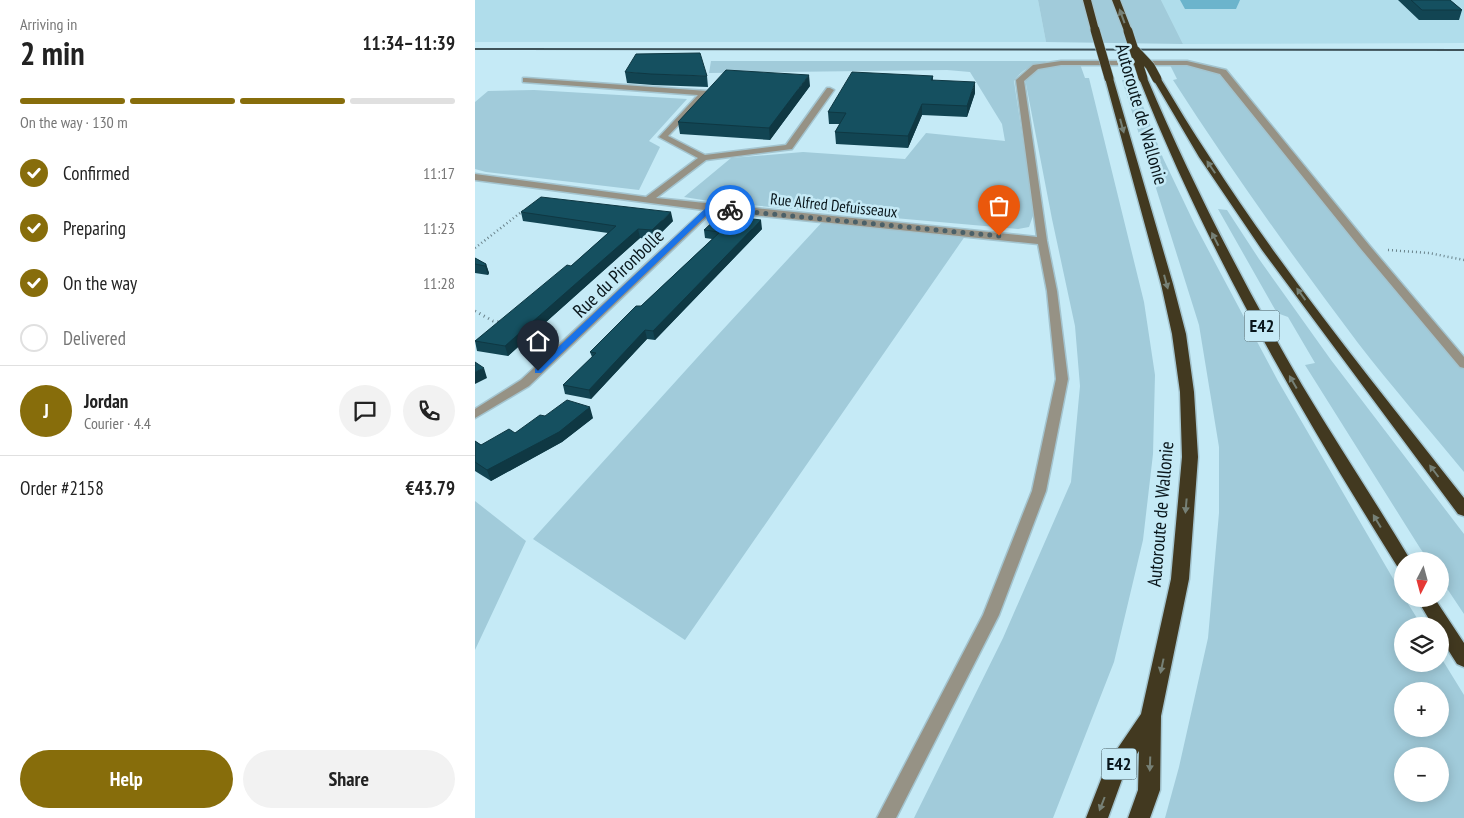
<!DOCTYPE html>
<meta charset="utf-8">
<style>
body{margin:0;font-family:"PT Sans Narrow",sans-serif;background:#f2f2f2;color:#222;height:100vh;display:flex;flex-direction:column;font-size:19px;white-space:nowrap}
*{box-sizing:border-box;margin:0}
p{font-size:16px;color:#767676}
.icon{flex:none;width:28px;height:28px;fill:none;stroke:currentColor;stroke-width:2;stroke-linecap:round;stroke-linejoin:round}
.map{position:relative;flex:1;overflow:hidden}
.details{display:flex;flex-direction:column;background:#fff;width:475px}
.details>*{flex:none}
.needle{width:32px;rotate:186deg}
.tools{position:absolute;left:919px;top:552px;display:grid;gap:10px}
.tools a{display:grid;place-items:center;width:55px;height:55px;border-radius:50%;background:#fff;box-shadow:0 2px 12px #0003;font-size:25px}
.pin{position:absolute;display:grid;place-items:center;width:42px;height:42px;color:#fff;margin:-51px -21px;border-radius:50% 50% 50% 0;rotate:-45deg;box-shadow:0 0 5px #0007}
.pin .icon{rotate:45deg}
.courier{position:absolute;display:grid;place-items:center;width:50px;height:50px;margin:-25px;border:4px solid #1a73e8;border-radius:50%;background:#fff;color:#222;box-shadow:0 1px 6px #0007}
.overview em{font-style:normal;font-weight:700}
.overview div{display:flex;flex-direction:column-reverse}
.overview{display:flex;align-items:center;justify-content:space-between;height:85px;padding:0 20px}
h1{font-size:32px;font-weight:700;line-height:38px}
.bar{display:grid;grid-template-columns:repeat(4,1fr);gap:8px 5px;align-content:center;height:60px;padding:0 20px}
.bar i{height:6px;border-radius:4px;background:#e0e0e0}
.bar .selected{background:#876d0b}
.bar p{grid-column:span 4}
.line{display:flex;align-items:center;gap:12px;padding:0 20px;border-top:1px solid #e0e0e0}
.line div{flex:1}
.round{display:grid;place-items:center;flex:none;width:52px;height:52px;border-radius:26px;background:#f2f2f2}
ol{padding:0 20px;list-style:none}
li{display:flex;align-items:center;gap:15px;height:55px}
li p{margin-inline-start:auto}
li .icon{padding:5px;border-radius:50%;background:#876d0b;color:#fff;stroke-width:4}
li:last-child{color:#767676}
li i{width:28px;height:28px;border:2px solid #e0e0e0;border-radius:50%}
.action{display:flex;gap:10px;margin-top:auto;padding:10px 20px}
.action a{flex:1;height:58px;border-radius:30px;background:#876d0b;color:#fff;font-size:20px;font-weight:700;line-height:58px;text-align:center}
.action a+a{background:#f2f2f2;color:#222}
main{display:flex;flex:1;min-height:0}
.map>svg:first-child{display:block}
.built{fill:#b0ddeb}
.green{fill:#a1cbda;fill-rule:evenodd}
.water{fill:#6cb4cc}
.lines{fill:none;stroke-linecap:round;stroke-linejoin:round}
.minor-casing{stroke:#a3c4cf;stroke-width:3}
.highway-casing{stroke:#a3c4cf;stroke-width:3}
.path-far1{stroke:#69828a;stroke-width:2.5;stroke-dasharray:1 3;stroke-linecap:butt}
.path{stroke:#69828a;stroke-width:3;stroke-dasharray:1 4;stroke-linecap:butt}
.minor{fill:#969285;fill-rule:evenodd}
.highway{fill:#423920;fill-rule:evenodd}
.rail{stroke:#3f535a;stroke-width:2}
.highway-bridge-casing{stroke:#a3c4cf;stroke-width:10;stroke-linecap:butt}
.highway-bridge{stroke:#423920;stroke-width:9}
.wall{fill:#124553}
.shaded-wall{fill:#0f3843}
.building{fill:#155060;stroke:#0f3843}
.oneway{fill:#768076}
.route{fill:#1a73e8}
.done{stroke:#4b6068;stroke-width:5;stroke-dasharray:0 9}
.labels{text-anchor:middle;stroke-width:5;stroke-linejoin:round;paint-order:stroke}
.far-street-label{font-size:16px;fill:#09161b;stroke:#c5eaf6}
.shield{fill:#c5eaf6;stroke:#41565d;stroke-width:1}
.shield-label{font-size:18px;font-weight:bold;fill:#09161b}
.street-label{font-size:19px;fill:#09161b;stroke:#c5eaf6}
</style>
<main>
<section class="details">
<div class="overview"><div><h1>2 min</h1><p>Arriving in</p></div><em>11:34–11:39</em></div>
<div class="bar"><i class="selected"></i><i class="selected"></i><i class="selected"></i><i></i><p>On the way · 130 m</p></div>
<ol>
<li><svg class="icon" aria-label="check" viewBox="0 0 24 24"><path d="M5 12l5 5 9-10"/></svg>Confirmed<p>11:17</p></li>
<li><svg class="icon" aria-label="check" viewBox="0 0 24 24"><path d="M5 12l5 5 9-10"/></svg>Preparing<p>11:23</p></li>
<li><svg class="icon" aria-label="check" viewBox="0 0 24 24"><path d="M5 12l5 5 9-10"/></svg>On the way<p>11:28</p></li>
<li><i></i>Delivered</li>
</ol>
<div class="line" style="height:90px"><b class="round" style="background:#876d0b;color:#fff">J</b><div><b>Jordan</b><p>Courier · 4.4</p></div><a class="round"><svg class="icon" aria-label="chat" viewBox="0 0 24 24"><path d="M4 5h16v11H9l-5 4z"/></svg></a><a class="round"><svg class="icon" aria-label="phone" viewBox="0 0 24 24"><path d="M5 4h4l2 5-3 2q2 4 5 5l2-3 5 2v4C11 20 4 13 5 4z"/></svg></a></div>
<div class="line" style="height:65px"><div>Order #2158</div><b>€43.79</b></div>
<div class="action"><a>Help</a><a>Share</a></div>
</section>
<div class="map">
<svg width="989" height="818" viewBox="0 0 989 818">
<rect width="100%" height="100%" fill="#c5eaf6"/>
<path class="built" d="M0,0H563L571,42H0Z
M686,0H989V43L708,44Z"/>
<path class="green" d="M563,0H686L708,44L571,42Z
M236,61H575C560,64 549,67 539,81L559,213L554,227L543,229L240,202L209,197L256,158L328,152L430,159L451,133L530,141L527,124L495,72L472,70L234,73Z
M694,63L717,65L747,76L989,369V472C954,429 917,387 883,343C818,257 756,170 698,80L702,79Z
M605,64L610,78H614L669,302L680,375L678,454L668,540L639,662L578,818H439L528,638L596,482L605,386L600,326L577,219L550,79C564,65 586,65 605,64Z
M647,80H658L688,158L720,225L803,381L927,594L928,599H930L947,626H928V664H965V656L989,695V818H690L704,767L733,638L744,513V447L724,325ZM928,691H965V729H928ZM928,756H965V794H928Z
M59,90L212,99L174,141L185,147L164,190L11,172L0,169V102L13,91Z
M743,209L752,210L784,259L856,360L989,534V614L965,578V561H954L945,548L830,365L840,363L813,317L802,313Z
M349,220L495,229L210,640L58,539L230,349Z
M0,501L51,541L0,650Z"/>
<path class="water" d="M705,0H765L761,9H710Z"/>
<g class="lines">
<defs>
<path id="minor" d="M586,61H712L751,70L894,245L989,357V368L985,367L886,249L745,74L712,65H586L563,69L549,81L572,241L582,291L593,379L571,491L524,615L421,818H402L508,615L557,491L581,379L572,291L563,244L238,211L54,386L0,418V409L46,380L229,210L0,180V174L171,197L223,158L184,137L223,95L48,82V78H51L232,91V95L193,136L230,155L311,145L352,88H355L359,90L317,149L231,160L181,198L562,237L541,80L558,65Z"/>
<path id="highway" d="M608,0H616L624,30L623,32L616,30Z
M637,0H645L657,31L656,33L649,31Z
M634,75L638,78L698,284L711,334L719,392L723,457L714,579L686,716L685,790L675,818H653L663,790L664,751L649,774L633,818H611L632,764L666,714L696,579L707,457L705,392L697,334L686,284L630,78Z
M668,75L672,78C717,184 769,285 827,385C862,444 901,502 936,561H928V568L922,566C824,409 732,251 664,78Z
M682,76L686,79C702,105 717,131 734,156C811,276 902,387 989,498V516L983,514L787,250L724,157L678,79Z
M942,599H960L989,643V667L982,664L965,637V626H958Z"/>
</defs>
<use href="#minor" class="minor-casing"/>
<use href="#highway" class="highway-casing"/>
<path class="path-far1" d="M0,248L49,210
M913,250L954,253L989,260"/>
<path class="path" d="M0,311L18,321L26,322
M61,328L82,332"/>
<use href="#minor" class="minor"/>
<use href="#highway" class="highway"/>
<path class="rail" d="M0,49L989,50"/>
<defs>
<path id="highway-bridge" d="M620,30L634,78
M653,31L668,78
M660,50L675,66L682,79"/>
</defs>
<use href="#highway-bridge" class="highway-bridge-casing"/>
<use href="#highway-bridge" class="highway-bridge"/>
</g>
<path class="wall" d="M923,0H975L987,10L984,20H944Z
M150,72L232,76L233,87L178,85L152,83Z
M458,76V80L500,93L492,117L447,115L433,148L361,144L360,132L365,124H354L353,112Z
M335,86L295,140L205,134L203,122Z
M46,212L198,221L179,240L165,238L33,356L2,351L0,341L96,266L133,233L48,221Z
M287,229L180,340L172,339L116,399L90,394L88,385L117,357L115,352L166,306L237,239L230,238L229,230Z
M0,258L11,264L14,273L13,275L0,273Z
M70,416L118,418L87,442L16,481L0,471V441L6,445L40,433Z"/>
<path class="shaded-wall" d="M334,75L335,86L295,140L294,128Z
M500,82V93L492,117V106Z
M447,104V115L433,148V136Z
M196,212L198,221L179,240L177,230Z
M286,220L287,229L180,340L178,331Z
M163,229L165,238L33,356L30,346Z
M11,264L14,273L13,275L10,266Z
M170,330L172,339L116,399L114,390Z
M9,368L12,378L0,384V372Z
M115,407L118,418L87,442L16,481L12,470Z"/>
<path class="building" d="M936,0H975L987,10H947Z
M225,53L232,76L176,74L150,72L161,54Z
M251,70L334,75L294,128L203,122Z
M377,72L458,76L456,80L500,82L492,106L447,104L433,136L360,132L371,113L353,112Z
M66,197L196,212L177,230L163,229L30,346L0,341L92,265L96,266L141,226L46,212Z
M245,215L286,220L178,331L170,330L114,390L88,385L121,353L115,352L161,306H166L245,232L229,230Z
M0,258L11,264L10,266L0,264Z
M0,362L9,368L0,372Z
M92,400L115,407L84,432L12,470L0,462V441L6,445L34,429L40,433L65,415L70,416Z"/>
<defs><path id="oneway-solid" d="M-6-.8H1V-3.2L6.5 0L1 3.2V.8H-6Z" transform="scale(1.25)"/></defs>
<g class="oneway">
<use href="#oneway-solid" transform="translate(647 16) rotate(-110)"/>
<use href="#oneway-solid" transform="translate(647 126) rotate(75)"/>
<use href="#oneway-solid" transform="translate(736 167) rotate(-124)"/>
<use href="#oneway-solid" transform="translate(740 239) rotate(-117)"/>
<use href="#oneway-solid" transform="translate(691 282) rotate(75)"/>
<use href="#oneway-solid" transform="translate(826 294) rotate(-126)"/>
<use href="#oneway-solid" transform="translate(818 382) rotate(-120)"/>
<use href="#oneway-solid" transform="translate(959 471) rotate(-127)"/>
<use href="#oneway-solid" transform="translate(711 506) rotate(95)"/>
<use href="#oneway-solid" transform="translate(902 521) rotate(-121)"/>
<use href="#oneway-solid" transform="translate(687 666) rotate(102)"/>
<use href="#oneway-solid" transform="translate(675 764) rotate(92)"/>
<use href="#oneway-solid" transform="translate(627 804) rotate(111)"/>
</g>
<path class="route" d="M233,206L259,210L255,212L237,210L66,373H60V369Z"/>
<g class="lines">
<path class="done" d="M255,210L524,236"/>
</g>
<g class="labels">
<g class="far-street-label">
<text transform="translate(359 205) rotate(6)" y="6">Rue Alfred Defuisseaux</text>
</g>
<g class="shield">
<rect x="769.5" y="310.5" width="35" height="31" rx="4"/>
<rect x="626.5" y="748.5" width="35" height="31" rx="4"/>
</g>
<g class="shield-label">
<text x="787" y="332">E42</text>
<text x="644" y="770">E42</text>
</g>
<g class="street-label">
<text transform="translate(667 114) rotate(74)" y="7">Autoroute de Wallonie</text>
<text transform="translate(143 273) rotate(-44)" y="7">Rue du Pironbolle</text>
<text transform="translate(685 514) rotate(-85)" y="7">Autoroute de Wallonie</text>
</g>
</g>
</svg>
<div class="tools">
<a><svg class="needle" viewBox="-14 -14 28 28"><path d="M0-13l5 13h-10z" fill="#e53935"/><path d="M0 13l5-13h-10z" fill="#767676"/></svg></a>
<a><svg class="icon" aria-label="layers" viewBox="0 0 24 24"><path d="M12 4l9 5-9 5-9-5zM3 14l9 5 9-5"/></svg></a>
<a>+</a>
<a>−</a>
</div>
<div class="pin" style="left:524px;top:236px;background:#ea580c"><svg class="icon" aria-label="bag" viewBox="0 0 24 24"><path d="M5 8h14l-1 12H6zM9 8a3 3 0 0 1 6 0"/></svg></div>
<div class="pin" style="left:63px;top:371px;background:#1f2937"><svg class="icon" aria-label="home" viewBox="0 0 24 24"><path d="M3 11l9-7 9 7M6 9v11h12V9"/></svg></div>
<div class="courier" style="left:255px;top:210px"><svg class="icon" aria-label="bike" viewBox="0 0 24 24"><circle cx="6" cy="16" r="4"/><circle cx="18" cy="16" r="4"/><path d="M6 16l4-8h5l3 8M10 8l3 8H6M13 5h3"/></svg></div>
</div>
</main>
